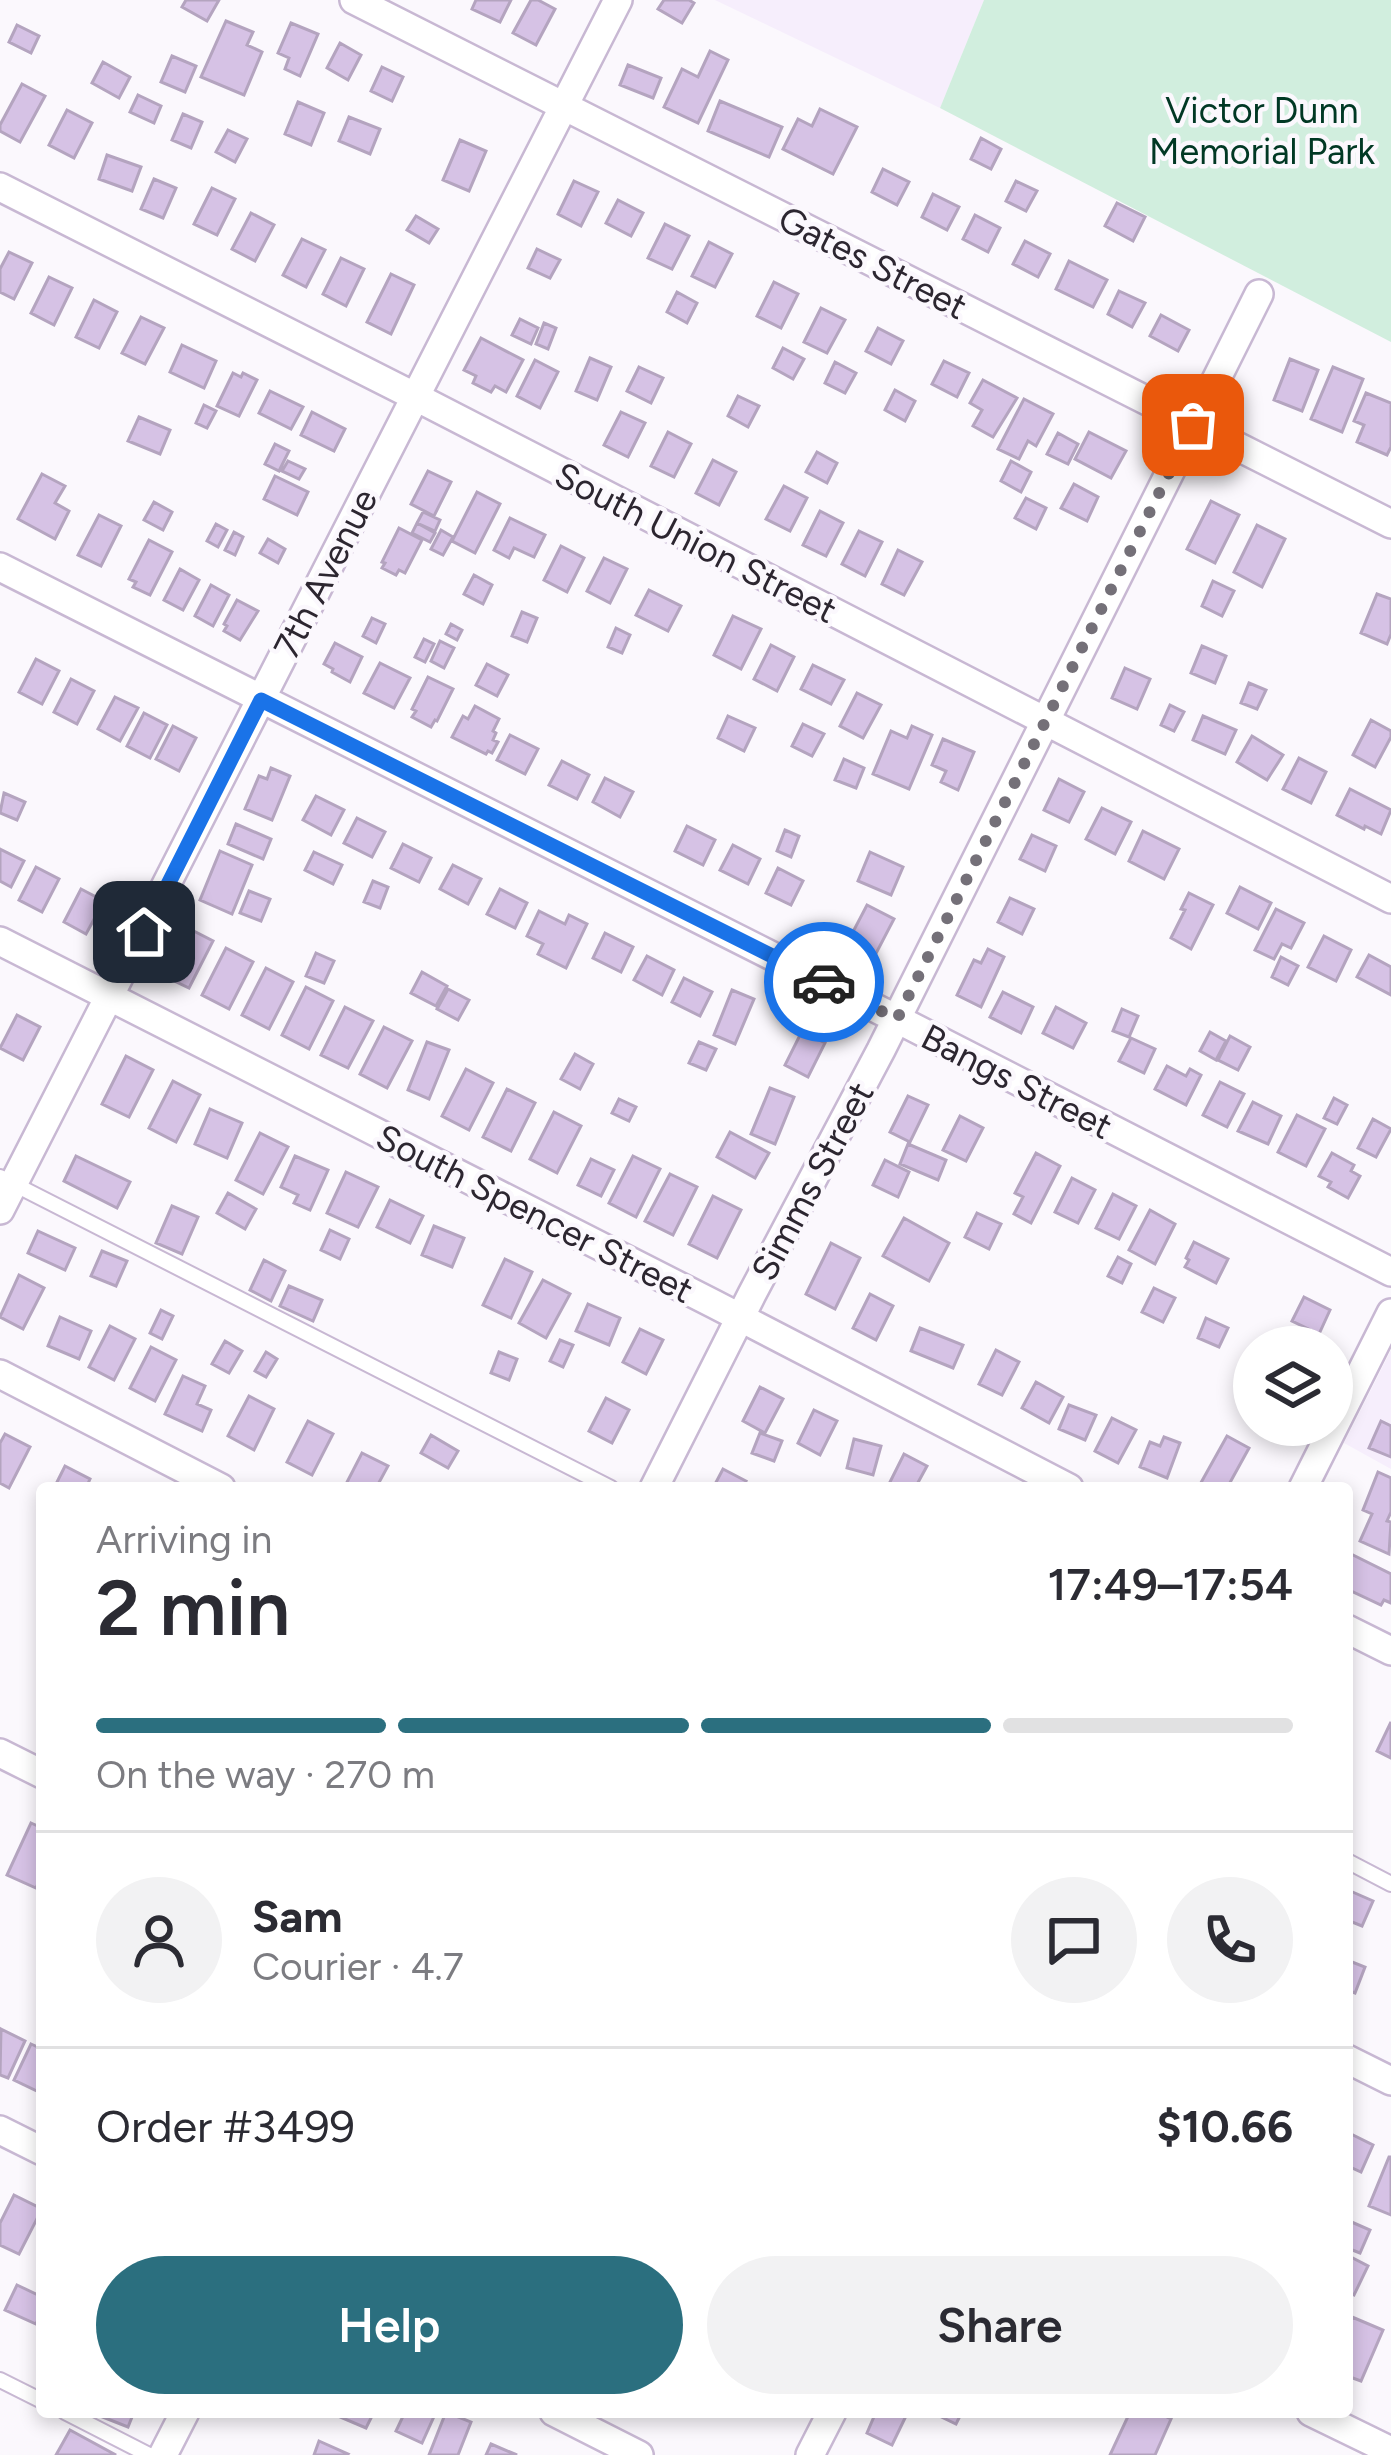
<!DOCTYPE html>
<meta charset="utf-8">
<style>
body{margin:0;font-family:Figtree,sans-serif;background:#f2f2f3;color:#2b2b33;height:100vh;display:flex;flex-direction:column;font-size:45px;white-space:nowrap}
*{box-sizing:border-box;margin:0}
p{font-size:39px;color:#7c7c81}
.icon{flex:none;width:66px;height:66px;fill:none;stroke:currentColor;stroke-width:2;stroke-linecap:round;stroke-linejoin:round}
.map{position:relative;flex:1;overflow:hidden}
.sheet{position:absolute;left:36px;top:1482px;width:1317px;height:936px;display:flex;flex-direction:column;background:#fff;border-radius:12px;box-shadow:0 6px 18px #0003}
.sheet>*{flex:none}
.fabs{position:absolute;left:1233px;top:1326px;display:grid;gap:24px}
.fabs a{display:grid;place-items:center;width:120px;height:120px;border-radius:50%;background:#fff;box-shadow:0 6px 18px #0003;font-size:60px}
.pin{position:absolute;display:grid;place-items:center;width:102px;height:102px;color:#fff;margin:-51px;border-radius:24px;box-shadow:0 6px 18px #0006}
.courier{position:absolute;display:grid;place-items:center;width:120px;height:120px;margin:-60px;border:9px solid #1a73e8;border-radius:50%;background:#fff;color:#222;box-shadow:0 3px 15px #0007}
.headline em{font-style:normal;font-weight:600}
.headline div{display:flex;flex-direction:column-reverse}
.headline{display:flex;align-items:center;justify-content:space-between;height:204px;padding:0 60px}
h1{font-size:78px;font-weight:600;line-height:90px}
.bar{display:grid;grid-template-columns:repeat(4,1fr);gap:18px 12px;align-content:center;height:144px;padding:0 60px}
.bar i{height:15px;border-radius:9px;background:#e1e1e2}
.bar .active{background:#2b6f7f}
.bar p{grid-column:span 4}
.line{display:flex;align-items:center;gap:30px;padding:0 60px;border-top:3px solid #e1e1e2}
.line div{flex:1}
.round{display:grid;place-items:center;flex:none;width:126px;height:126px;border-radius:63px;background:#f2f2f3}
.cta{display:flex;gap:24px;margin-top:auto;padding:24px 60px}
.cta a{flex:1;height:138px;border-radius:72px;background:#2b6f7f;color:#fff;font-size:48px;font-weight:600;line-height:138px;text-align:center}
.cta a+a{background:#f2f2f3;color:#2b2b33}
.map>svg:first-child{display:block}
.built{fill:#f6eefc}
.green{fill:#d1eede}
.building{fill:#d6c2e5;stroke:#b4a4bf;stroke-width:3}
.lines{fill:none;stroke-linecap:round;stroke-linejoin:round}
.service-casing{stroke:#c8b8d3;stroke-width:18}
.minor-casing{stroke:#c8b8d3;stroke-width:32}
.service{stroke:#fff;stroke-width:14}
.minor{stroke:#fff;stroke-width:27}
.done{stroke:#747078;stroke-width:12;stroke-dasharray:0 21.6}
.route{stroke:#1a73e8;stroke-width:15}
.labels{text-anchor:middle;stroke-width:9;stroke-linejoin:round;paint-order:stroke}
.park-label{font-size:36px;fill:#013824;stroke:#fbf8fd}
.street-label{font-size:36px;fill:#2c2630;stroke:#fbf8fd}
</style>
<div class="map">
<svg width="1391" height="2455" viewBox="0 0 1391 2455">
<rect width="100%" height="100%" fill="#fbf8fd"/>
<path class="built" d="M715,0H984L940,108Z
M1391,1350V1469L1344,1443Z"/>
<path class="green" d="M984,0H1391V342L940,108Z"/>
<path class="building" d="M186,0H219L207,21L182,7Z
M476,0H511L500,22L472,9Z
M531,0H538L555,9L536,45L513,33Z
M664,0H689L694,3L682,23L658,9Z
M226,21L253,32L247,45L262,52L244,95L201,77Z
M291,23L318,34L300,76L285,69L289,58L278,53Z
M17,25L39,36L31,53L9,42Z
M340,43L361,55L348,80L327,68Z
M710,51L728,60L698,123L664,107L682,69L698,77Z
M172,56L196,66L185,92L161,82Z
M103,62L130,77L119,98L92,83Z
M628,65L661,78L653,98L620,85Z
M382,67L403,77L392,101L371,91Z
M22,84L45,96L20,142L0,131V125Z
M138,95L161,106L154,123L130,112Z
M720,101L782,127L769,157L708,131Z
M298,102L324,113L311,145L285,134Z
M820,109L857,127L833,174L783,149L798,119L812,126Z
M67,110L92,123L74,158L49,145Z
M183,114L202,122L191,148L172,140Z
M349,117L380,129L370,154L339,141Z
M228,130L247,139L235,162L216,152Z
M981,138L1001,149L991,169L971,159Z
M460,140L486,151L469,191L443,180Z
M107,155L141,167L132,191L99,179Z
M883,169L909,182L897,205L872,192Z
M154,179L176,188L163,218L141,209Z
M574,181L598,192L581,226L558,214Z
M1016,181L1037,191L1026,211L1006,201Z
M212,188L235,199L217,235L194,224Z
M933,194L959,207L947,230L922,217Z
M618,200L643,213L631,236L606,223Z
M1117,203L1145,217L1133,241L1105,226Z
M251,213L274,225L255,261L232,249Z
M975,215L1000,228L988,252L963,239Z
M416,216L438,229L429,243L407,230Z
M665,224L689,236L672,269L648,258Z
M302,239L325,250L306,287L283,275Z
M1025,241L1050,254L1038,277L1013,264Z
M709,242L732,254L715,287L692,276Z
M537,249L560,260L550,278L528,268Z
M9,252L32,263L14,299L0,292V269Z
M341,258L364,269L346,306L323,294Z
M1069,261L1107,280L1093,307L1056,289Z
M391,274L414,285L391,334L367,322Z
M49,277L72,288L54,325L31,313Z
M774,282L798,294L781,328L757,316Z
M1119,291L1145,303L1132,327L1108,314Z
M677,292L697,303L687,323L667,312Z
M94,300L117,312L99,348L76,337Z
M821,308L845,320L827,353L804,342Z
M1161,315L1189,330L1178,351L1150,336Z
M141,317L164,328L145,364L122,353Z
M520,319L538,328L531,344L512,335Z
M544,323L556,328L548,349L536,344Z
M878,328L903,341L891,364L866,351Z
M481,338L523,360L506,392L495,386L491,392L473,383L476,376L464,370Z
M182,345L216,361L204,388L170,372Z
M783,348L804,359L793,379L773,368Z
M590,358L611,367L597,400L576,391Z
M1290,359L1318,370L1302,411L1274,400Z
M535,360L558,372L540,408L517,396Z
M944,361L969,373L957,397L932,384Z
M835,362L856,373L845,393L825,383Z
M639,367L663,378L651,403L627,391Z
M1333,367L1363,379L1342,432L1311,419Z
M233,373L241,377L243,373L257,380L239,416L217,406Z
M983,380L1017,398L993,437L973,426L982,410L970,403Z
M895,390L915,401L905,421L885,410Z
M270,391L303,407L291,429L259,413Z
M1366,393L1391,403V447L1387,455L1357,442L1364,425L1354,421Z
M738,396L759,406L748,427L728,416Z
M1024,399L1053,414L1036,446L1028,441L1019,459L998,449Z
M204,405L216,411L207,428L196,423Z
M312,412L345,429L334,451L301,435Z
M621,412L645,423L628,457L604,445Z
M139,417L170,430L160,454L128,441Z
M668,432L691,444L674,477L651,466Z
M1089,432L1126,451L1111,478L1075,459Z
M1058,433L1078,444L1068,464L1047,454Z
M275,444L289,451L279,471L265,464Z
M817,452L837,463L827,483L806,472Z
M713,460L736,472L719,505L696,493Z
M288,461L305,469L299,479L282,471Z
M1011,461L1031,472L1021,492L1001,481Z
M428,471L451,482L434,516L411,504Z
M42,474L65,486L55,503L69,511L55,539L18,519Z
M275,476L308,492L297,515L264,499Z
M1074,484L1098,497L1087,521L1061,508Z
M784,486L807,498L790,531L766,519Z
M477,492L500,504L475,553L452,541Z
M1026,498L1046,508L1036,529L1015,518Z
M1211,501L1239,515L1215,563L1187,549Z
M154,502L172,512L163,530L144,520Z
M820,511L843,523L826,556L803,545Z
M423,512L440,520L435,531L417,523Z
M99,515L121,526L101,566L78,555Z
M510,518L545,535L534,557L514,548L509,558L494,550Z
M417,523L435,533L430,542L412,533Z
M216,524L227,530L218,547L207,541Z
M1257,525L1285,539L1262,587L1234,572Z
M399,528L422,540L405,573L399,570L396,575L382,568L385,563L382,562Z
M441,530L453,537L443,555L431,549Z
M859,531L882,542L865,576L842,564Z
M234,532L243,537L235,555L225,550Z
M268,539L285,549L278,563L260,553Z
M149,540L172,552L150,595L133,587L136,582L129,579Z
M561,546L584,558L567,592L544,580Z
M898,550L922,562L904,595L882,584Z
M604,558L627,569L610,603L587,591Z
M180,569L199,580L183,610L164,600Z
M474,575L492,585L483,604L464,594Z
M1213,581L1234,591L1222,616L1202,606Z
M211,585L229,595L213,626L195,616Z
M649,590L681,606L668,631L636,615Z
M1377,594L1391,599V634L1387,644L1361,633Z
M237,600L258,611L240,640L224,631L227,626L224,624Z
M522,612L537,618L527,642L512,636Z
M733,616L761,629L741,669L714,655Z
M372,618L385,624L376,643L363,636Z
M451,624L462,630L457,640L446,634Z
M616,628L630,635L622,653L608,647Z
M424,639L434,644L425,662L415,657Z
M440,641L454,648L444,668L431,661Z
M335,643L362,657L350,682L332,672L333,669L324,664Z
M771,645L794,657L777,691L754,679Z
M1202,646L1226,656L1215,683L1191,673Z
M36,659L59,671L42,704L19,692Z
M380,663L410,678L394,708L364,693Z
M487,664L508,675L497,696L476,685Z
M813,665L844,680L831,704L801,689Z
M1125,668L1150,679L1137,709L1112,698Z
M428,677L453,689L437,721L435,720L431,727L412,717L416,711L412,709Z
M71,679L94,691L77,724L54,712Z
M1249,683L1266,690L1257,709L1241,703Z
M857,693L881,705L863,738L840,726Z
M115,697L138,708L120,741L98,729Z
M1170,705L1184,712L1174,731L1161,725Z
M475,706L499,719L493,731L496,733L493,740L498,742L492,753L488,751L486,754L452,737L463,716L468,719Z
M144,713L167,725L150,758L127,746Z
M728,716L755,728L744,751L718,738Z
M1203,716L1236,730L1225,754L1193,740Z
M1371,720L1391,731V737L1375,767L1353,755Z
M803,724L824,734L812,756L792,746Z
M173,726L196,738L179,771L156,759Z
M912,726L932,735L909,789L873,774L891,731L907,738Z
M510,735L538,749L525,774L497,760Z
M1252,736L1283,755L1267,780L1237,762Z
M943,739L974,752L958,790L941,782L946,771L932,765Z
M1299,758L1326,772L1311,803L1283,789Z
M844,759L864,768L856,788L835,780Z
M562,761L589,775L577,799L549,785Z
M271,768L290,776L272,820L245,809L259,776L267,779Z
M605,778L633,792L620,817L593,802Z
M1059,779L1084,792L1069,822L1044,810Z
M1350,789L1391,810L1381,834L1365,826L1364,829L1337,815Z
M4,793L25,802L17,820L0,813Z
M316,796L344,810L331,835L303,820Z
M1102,808L1131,822L1115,854L1086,839Z
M357,818L385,832L372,857L344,843Z
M236,824L271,839L263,859L228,844Z
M687,826L715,840L703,865L675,851Z
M785,830L799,836L791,857L777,851Z
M1143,831L1179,849L1164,879L1129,861Z
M1032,835L1056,846L1045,871L1020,859Z
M403,844L431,858L419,882L391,868Z
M733,845L760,859L748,884L720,870Z
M0,849L24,861L11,887L0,881Z
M220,851L252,865L232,914L200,900Z
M314,852L342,865L333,884L305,870Z
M870,852L903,867L891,895L858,881Z
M453,865L481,879L468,904L440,889Z
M36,867L59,879L42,912L19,900Z
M778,868L803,881L791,905L766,893Z
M373,881L388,887L380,908L364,902Z
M1240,887L1271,903L1258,929L1227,913Z
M81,889L104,901L86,934L64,922Z
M500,889L527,903L515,928L487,914Z
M249,891L270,899L261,921L240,913Z
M1189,893L1213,905L1191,949L1171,938L1185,910L1181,909Z
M1010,898L1034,909L1022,934L998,922Z
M867,905L894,919L871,963L844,949Z
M1276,909L1304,923L1291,948L1282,944L1274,959L1255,950Z
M539,911L565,924L569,915L587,924L566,968L538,954L543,944L527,936Z
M186,927L213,941L189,988L162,975Z
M605,933L633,947L621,972L593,958Z
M1324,936L1351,950L1336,981L1308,967Z
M226,948L253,962L229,1009L202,995Z
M988,949L1004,957L981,1007L957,995L974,960L981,963Z
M316,953L334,961L324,983L306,976Z
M1369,955L1391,967V995L1357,977Z
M647,956L674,970L662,995L634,980Z
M1281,957L1298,966L1288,985L1272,977Z
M266,968L293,982L269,1029L242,1015Z
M422,972L447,986L436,1006L411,993Z
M684,978L712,992L700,1016L672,1002Z
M306,987L333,1001L309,1049L282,1035Z
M448,989L469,1000L458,1020L437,1009Z
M732,990L754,999L735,1044L714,1035Z
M1003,992L1033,1007L1021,1033L990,1017Z
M345,1007L373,1021L348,1068L321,1055Z
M1056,1007L1086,1023L1073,1048L1043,1033Z
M1122,1009L1138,1016L1129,1037L1113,1031Z
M17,1015L40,1027L23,1060L0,1048Z
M384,1027L412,1041L387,1088L360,1074Z
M802,1031L825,1043L808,1077L785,1065Z
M1210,1032L1226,1041L1216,1060L1200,1051Z
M1230,1036L1250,1047L1238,1070L1218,1060Z
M1131,1038L1155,1049L1144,1073L1119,1061Z
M427,1042L449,1050L429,1099L408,1090Z
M699,1042L716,1049L706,1070L689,1063Z
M575,1054L593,1064L580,1089L561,1079Z
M126,1056L153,1070L129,1117L102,1104Z
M1167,1066L1186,1076L1190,1069L1201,1075L1186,1105L1155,1089Z
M466,1069L493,1083L469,1130L442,1116Z
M173,1081L200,1095L176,1142L149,1128Z
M1220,1082L1244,1094L1227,1127L1203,1115Z
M770,1088L794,1097L775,1144L751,1134Z
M507,1089L535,1103L511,1151L483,1137Z
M908,1096L928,1105L910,1142L890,1132Z
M1334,1098L1347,1105L1337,1124L1324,1118Z
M619,1099L636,1107L629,1121L612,1113Z
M1253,1102L1281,1116L1268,1144L1238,1131Z
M210,1109L242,1123L227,1158L195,1144Z
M554,1112L581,1126L557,1173L530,1159Z
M1297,1115L1325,1129L1306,1166L1278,1152Z
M960,1116L983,1128L966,1161L943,1150Z
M1373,1119L1391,1129L1376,1157L1358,1148Z
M730,1132L769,1153L755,1178L717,1157Z
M260,1133L288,1147L263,1194L236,1180Z
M908,1144L946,1160L938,1180L900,1164Z
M1036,1153L1060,1166L1031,1223L1014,1214L1023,1197L1015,1193Z
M1332,1153L1354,1165L1351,1171L1360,1176L1348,1198L1328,1187L1331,1182L1319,1176Z
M76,1156L130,1182L117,1208L64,1181Z
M295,1156L328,1170L310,1210L294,1203L298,1195L281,1187Z
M633,1156L660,1169L636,1217L609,1203Z
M591,1159L614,1170L601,1196L578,1185Z
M885,1160L909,1172L898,1197L873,1185Z
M346,1172L378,1187L358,1227L327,1213Z
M670,1174L697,1187L673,1235L645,1221Z
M1072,1178L1095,1190L1078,1223L1055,1212Z
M228,1193L256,1209L245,1229L217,1213Z
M1113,1194L1136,1206L1119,1239L1096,1228Z
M713,1196L741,1210L717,1258L689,1244Z
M390,1200L423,1216L410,1243L377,1227Z
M172,1206L198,1217L182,1254L156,1243Z
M1150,1210L1175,1224L1155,1264L1129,1250Z
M977,1213L1001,1224L989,1249L965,1237Z
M904,1218L949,1243L929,1281L883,1256Z
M434,1226L464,1238L452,1267L422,1255Z
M330,1230L349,1239L340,1259L321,1250Z
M38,1231L75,1248L65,1270L28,1253Z
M1194,1242L1228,1259L1216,1283L1185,1267L1189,1260L1186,1258Z
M831,1243L860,1258L835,1309L806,1294Z
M102,1251L127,1261L116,1286L91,1276Z
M1118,1257L1131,1264L1122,1283L1108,1276Z
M505,1259L532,1272L511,1318L483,1305Z
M264,1260L285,1271L271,1301L250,1290Z
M19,1275L44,1288L23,1329L0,1317Z
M543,1280L570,1294L546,1338L519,1323Z
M289,1286L322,1300L313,1321L280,1306Z
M1154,1288L1175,1298L1163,1322L1142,1312Z
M870,1294L893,1306L876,1340L853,1328Z
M1304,1297L1330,1310L1319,1334L1292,1321Z
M588,1304L620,1318L609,1345L576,1331Z
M161,1310L173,1316L162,1339L150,1333Z
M60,1317L91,1331L79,1359L48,1346Z
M1206,1318L1228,1328L1219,1347L1198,1338Z
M110,1326L135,1339L114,1380L89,1367Z
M920,1328L963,1345L953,1368L911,1351Z
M640,1329L663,1340L646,1374L623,1362Z
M1279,1331L1293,1337L1288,1347H1272Z
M560,1340L573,1345L563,1367L550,1361Z
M225,1341L242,1351L229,1373L212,1364Z
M151,1347L176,1360L155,1401L130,1388Z
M996,1350L1019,1362L1002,1395L979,1384Z
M266,1352L277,1359L266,1377L255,1371Z
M499,1352L517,1359L509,1380L491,1373Z
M183,1376L205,1386L197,1404L211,1410L202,1431L165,1414Z
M1036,1382L1063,1397L1049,1423L1022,1408Z
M760,1387L783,1399L765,1433L743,1421Z
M249,1396L274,1409L254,1450L228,1436Z
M606,1398L629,1410L612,1443L589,1431Z
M1069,1405L1096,1415L1085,1440L1059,1429Z
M814,1410L837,1421L820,1455L798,1443Z
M1112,1418L1136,1430L1118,1463L1095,1451Z
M308,1421L333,1434L312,1475L287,1462Z
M1381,1421L1391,1426V1457L1369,1448Z
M760,1433L782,1441L774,1461L752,1453Z
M5,1434L30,1447L9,1488L0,1483V1443Z
M431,1435L458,1451L448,1468L421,1453Z
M1227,1436L1249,1448L1227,1488H1198Z
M1164,1437L1180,1443L1167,1478L1140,1467L1150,1442L1160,1446Z
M854,1439L881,1446L873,1475L847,1468Z
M362,1453L388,1466L376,1488H344Z
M904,1454L927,1466L915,1488H887Z
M65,1466L90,1479L86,1488H54Z
M723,1469L746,1481L742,1488H713Z
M1378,1472L1391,1478V1512L1387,1521L1391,1522L1389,1554L1360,1541L1372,1514L1363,1510Z
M1347,1552L1391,1574V1603L1384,1600L1381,1605L1347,1589Z
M1391,1722V1758L1377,1751Z
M31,1823L42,1828V1874L36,1888L7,1875Z
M1348,1890L1373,1901L1362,1926L1347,1920Z
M1347,1960L1365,1967L1355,1993L1347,1990Z
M1,2029L25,2041L8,2078L0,2075Z
M31,2044L42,2049V2086L39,2092L14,2080Z
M1347,2132L1373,2145L1361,2172L1352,2168L1348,2176Z
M1389,2157H1391V2215L1369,2206Z
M14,2195L42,2209L19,2254L0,2245V2223Z
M1347,2220L1370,2230L1360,2253L1347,2248Z
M1347,2255L1368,2266L1354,2295L1347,2291Z
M17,2285L42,2297V2311L36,2324L5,2310Z
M1352,2317L1383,2330L1361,2381L1347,2376V2328Z
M90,2412H134L128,2427Z
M342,2412H374L366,2428L340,2417Z
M405,2412H436L422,2443L396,2431Z
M446,2412L471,2422L458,2455H429Z
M876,2412H897L906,2416L892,2445L867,2433Z
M931,2412H962L956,2424Z
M1130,2412H1156L1171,2419L1155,2455H1110Z
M70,2430L116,2455H56Z
M319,2441L348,2454L347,2455H314Z
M491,2444L517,2455H486Z"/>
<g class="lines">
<defs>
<path id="service" d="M0,1177L611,1488
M1347,1861L1391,1884
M0,2380L42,2401
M65,2412L149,2455"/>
<path id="minor" d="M354,0L1391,524
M0,187L414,396L1391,899
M0,567L897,1019L1391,1272
M0,941L714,1304L1069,1488
M0,1210L618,0
M0,1374L221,1488
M654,1488L752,1294L881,1050L1259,294
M1303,1488L1391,1313
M1347,1629L1391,1651
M0,1753L42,1774
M1347,2059L1391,2081
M0,2130L42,2151
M554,2412L639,2455
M1311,2412L1391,2451
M163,2455L185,2412
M810,2455L832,2412"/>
</defs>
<use href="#service" class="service-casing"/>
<use href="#minor" class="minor-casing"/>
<use href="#service" class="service"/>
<use href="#minor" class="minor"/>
</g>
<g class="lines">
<path class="done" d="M824,982L897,1019L1193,425"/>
<path class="route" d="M144,932L261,700L824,982"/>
</g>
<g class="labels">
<g class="park-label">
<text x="1262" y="123">Victor Dunn<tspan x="1262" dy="41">Memorial Park</tspan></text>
</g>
<g class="street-label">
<text transform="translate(873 262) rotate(27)" y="13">Gates Street</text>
<text transform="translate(696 542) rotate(27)" y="13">South Union Street</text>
<text transform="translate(325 573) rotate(-63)" y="13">7th Avenue</text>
<text transform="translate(1017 1081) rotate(27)" y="13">Bangs Street</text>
<text transform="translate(812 1181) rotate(-62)" y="13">Simms Street</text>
<text transform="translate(535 1213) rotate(27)" y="13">South Spencer Street</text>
</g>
</g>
</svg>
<div class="fabs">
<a><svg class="icon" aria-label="layers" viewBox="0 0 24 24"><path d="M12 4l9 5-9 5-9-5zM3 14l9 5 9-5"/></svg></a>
</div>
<div class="pin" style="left:1193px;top:425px;background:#ea580c"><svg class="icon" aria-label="bag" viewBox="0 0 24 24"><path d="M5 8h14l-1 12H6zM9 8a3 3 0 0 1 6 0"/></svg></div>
<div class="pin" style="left:144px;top:932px;background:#1f2937"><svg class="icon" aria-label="home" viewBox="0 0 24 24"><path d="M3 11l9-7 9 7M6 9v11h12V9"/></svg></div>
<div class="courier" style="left:824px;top:982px"><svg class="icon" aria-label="car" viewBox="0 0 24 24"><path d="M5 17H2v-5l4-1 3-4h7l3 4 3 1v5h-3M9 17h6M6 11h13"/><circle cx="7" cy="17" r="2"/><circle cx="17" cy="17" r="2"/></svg></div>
<section class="sheet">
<div class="headline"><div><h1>2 min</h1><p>Arriving in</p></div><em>17:49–17:54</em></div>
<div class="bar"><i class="active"></i><i class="active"></i><i class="active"></i><i></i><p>On the way · 270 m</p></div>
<div class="line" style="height:216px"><a class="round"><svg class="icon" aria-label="person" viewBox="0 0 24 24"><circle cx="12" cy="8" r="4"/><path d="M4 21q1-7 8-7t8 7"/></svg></a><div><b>Sam</b><p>Courier · 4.7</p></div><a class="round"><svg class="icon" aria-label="chat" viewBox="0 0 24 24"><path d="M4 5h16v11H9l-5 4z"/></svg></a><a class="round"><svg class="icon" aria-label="phone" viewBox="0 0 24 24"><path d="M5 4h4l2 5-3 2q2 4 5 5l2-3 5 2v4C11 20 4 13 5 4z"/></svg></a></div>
<div class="line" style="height:156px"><div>Order #3499</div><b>$10.66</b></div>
<div class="cta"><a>Help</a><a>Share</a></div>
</section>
</div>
